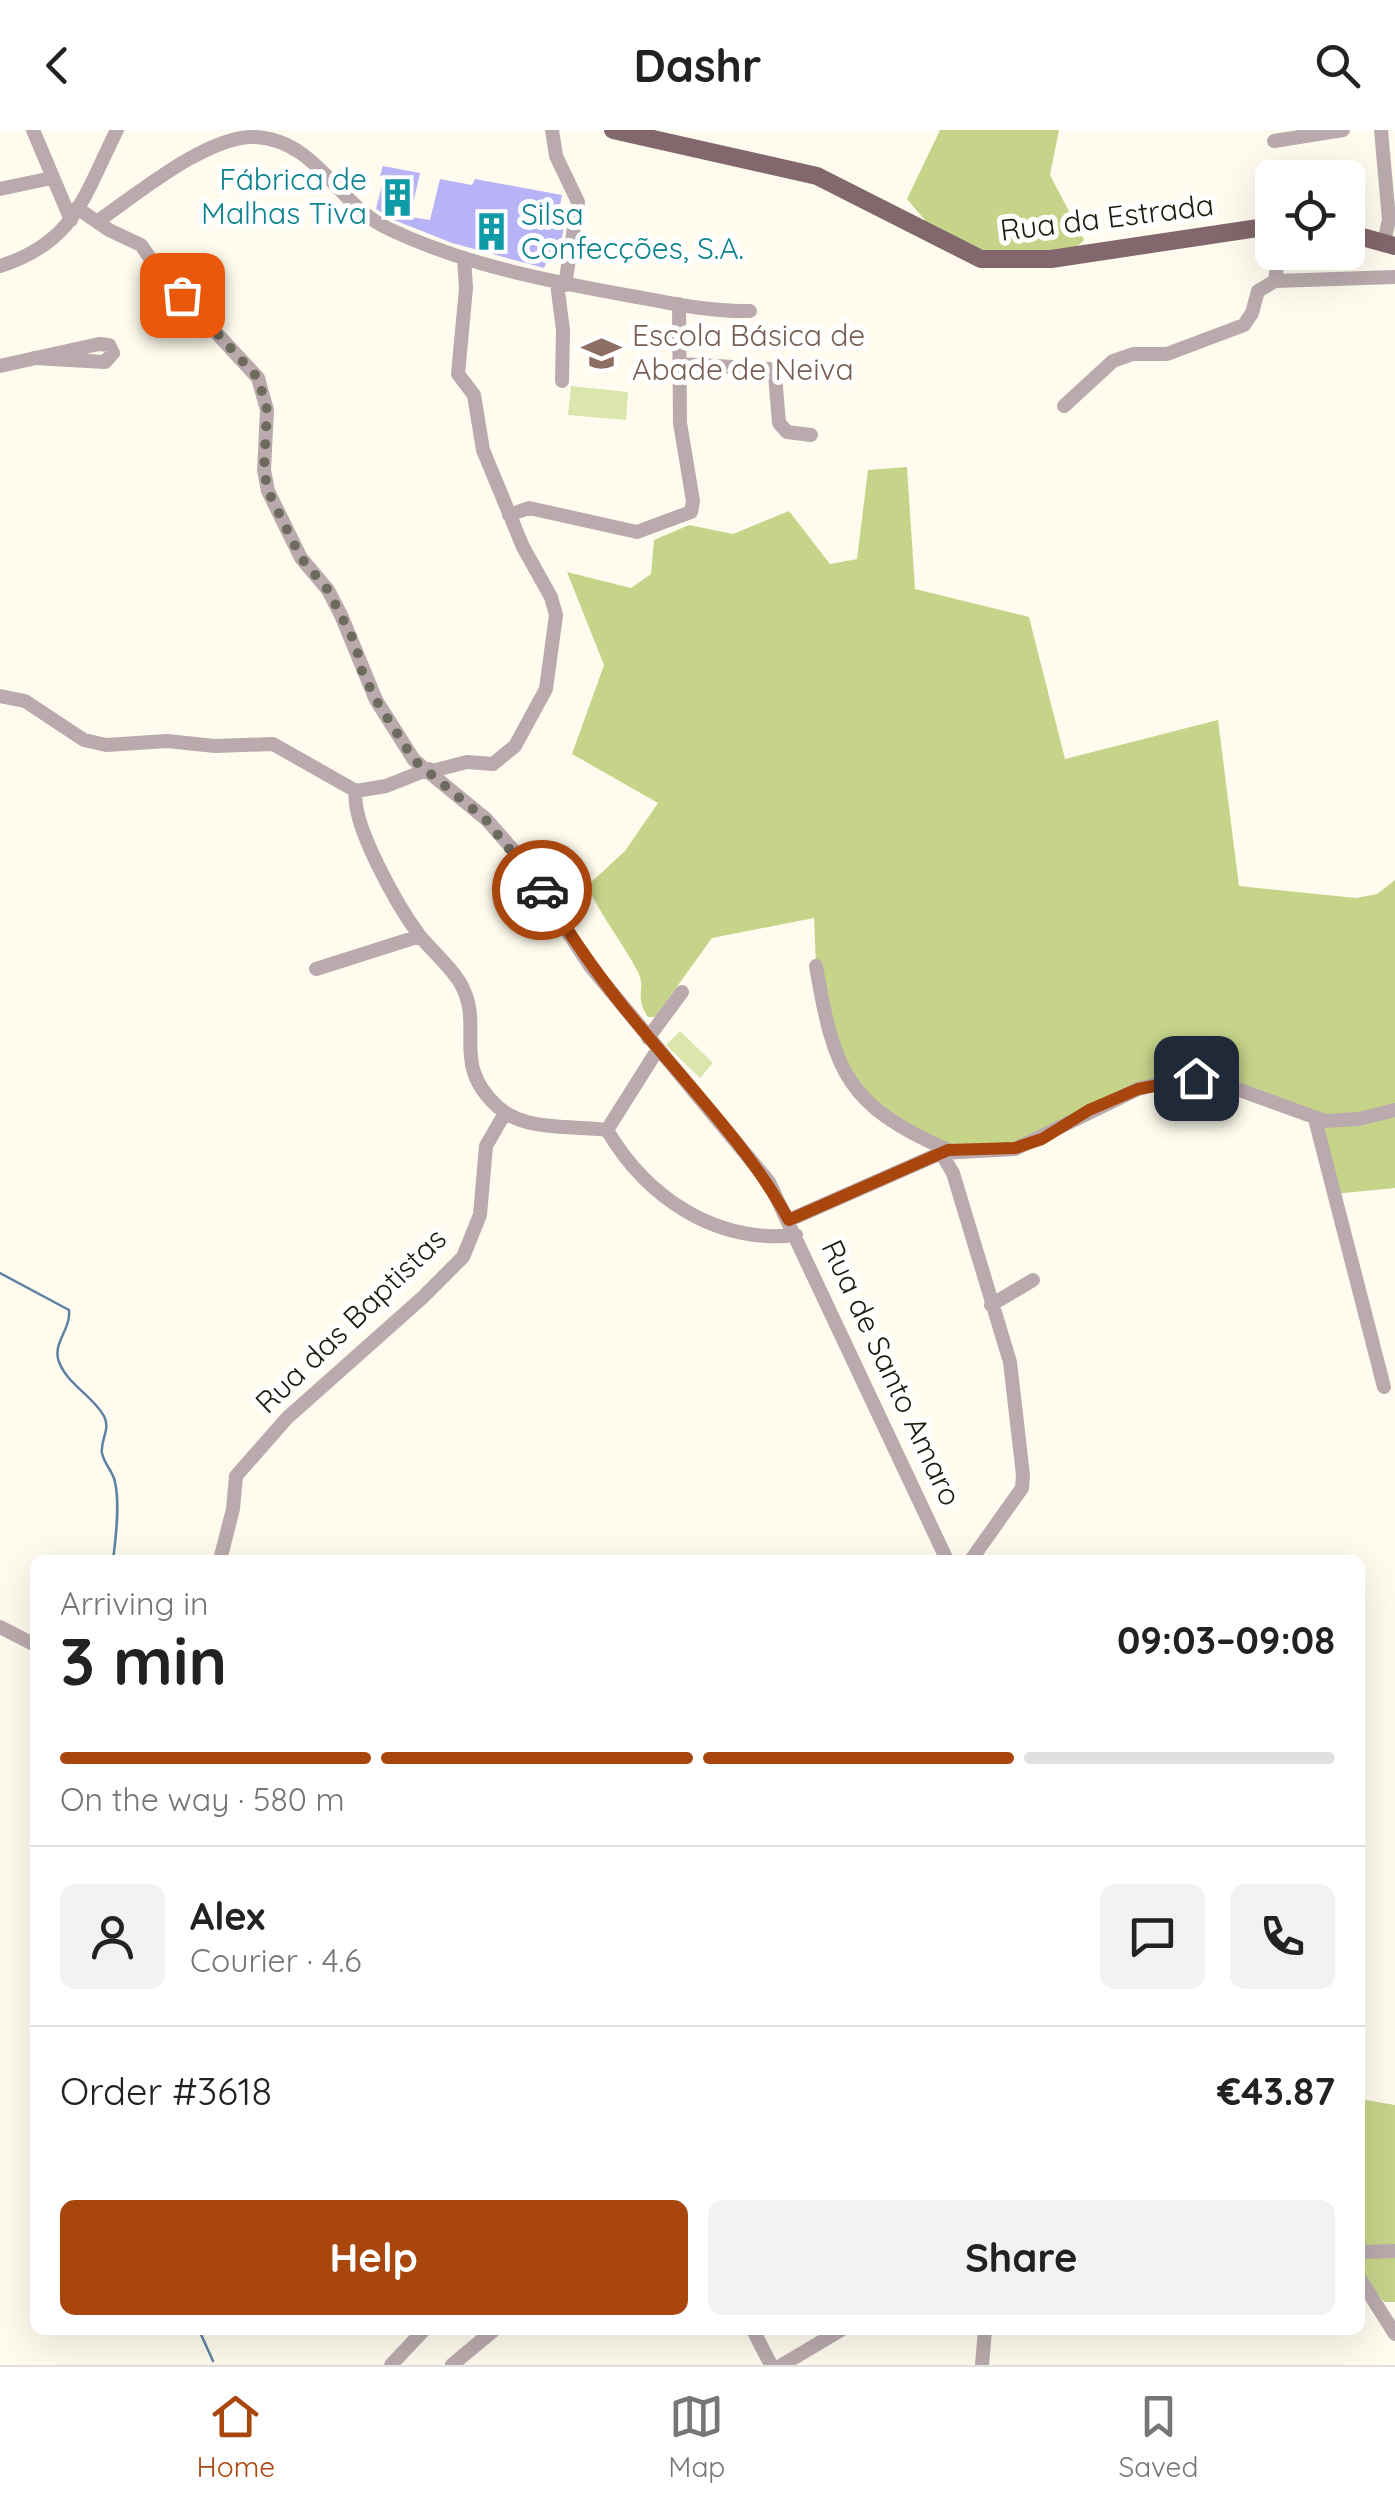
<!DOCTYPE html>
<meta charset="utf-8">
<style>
body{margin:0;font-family:Quicksand,sans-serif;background:#f2f2f2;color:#222;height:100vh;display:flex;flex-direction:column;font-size:38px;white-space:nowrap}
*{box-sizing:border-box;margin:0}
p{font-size:32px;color:#767676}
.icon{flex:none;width:55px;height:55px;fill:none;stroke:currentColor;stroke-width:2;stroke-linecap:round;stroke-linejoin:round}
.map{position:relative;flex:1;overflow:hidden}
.panel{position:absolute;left:30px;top:1425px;width:1335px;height:780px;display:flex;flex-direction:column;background:#fff;border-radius:15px;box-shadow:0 10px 40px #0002}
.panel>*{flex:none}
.fabs{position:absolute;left:1255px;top:30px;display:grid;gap:20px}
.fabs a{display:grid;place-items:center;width:110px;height:110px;border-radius:15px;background:#fff;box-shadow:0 10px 40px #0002;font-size:50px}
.pin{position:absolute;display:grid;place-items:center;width:85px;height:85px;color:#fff;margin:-42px;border-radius:20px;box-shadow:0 5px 15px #0006}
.courier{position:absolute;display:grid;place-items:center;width:100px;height:100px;margin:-50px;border:8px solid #a9460d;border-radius:50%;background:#fff;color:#222;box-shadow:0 2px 12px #0007}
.overview em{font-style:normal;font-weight:700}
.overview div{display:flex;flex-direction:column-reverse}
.overview{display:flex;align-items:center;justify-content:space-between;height:170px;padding:0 30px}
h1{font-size:65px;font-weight:700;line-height:75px}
.bar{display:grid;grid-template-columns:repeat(4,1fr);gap:15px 10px;align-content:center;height:120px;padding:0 30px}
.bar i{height:12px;border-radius:8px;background:#e0e0e0}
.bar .active{background:#a9460d}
.bar p{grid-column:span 4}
.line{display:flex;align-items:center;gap:25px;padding:0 30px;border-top:2px solid #e0e0e0}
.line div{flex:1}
.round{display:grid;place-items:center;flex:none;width:105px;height:105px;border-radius:15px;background:#f2f2f2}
.cta{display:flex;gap:20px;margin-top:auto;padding:20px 30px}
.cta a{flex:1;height:115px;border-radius:15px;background:#a9460d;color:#fff;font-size:40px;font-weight:700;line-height:115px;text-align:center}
.cta a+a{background:#f2f2f2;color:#222}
header{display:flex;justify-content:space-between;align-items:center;height:130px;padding:0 30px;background:#fff;font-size:45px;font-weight:700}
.dock{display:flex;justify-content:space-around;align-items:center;height:140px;border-top:2px solid #e0e0e0;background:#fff;font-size:28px;color:#767676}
.dock a{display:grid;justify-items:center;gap:5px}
.dock .active{color:#a9460d}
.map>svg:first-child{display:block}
.green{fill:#dae6ab}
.forest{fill:#c6d48a}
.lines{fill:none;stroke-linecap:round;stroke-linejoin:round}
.stream{stroke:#5e82a5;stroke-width:2.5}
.building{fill:#b8b2f7}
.minor{stroke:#baaaad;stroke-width:14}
.major{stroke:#82676c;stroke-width:18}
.done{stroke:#6d6a5e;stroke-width:10;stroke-dasharray:0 18}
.route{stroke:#a9460d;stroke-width:12}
.labels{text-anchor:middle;stroke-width:10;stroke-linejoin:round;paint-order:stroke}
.culture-label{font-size:30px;fill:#0d838f;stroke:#fff;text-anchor:end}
.street-label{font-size:30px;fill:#1e1c10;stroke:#fff}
.education-label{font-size:30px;fill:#785e54;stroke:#fff;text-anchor:start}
</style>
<header><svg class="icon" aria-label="back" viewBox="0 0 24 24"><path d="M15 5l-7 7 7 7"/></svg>Dashr<svg class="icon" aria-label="search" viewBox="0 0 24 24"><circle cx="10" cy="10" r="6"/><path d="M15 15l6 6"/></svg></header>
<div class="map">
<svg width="1395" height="2235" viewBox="0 0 1395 2235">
<rect width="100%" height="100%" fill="#fffcef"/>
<path class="green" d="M571,256L628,262L626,290L568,285Z
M680,901L713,933L700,948L666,915Z"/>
<path class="forest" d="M940,0H1059L1050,45L1084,110L1070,123L1011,131L940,108L907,69Z
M907,337L915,459L1029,487L1065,629L1218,590L1239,756L1356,768L1377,764L1395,750V1058L1334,1064L1315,988L1215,951L1138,959L1042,1009L948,1020L900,999L849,952L816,836L814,788L712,808L655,887H648C633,865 647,860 638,842C622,812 602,787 587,756L625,721L658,673L572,624L604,535L567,442L631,458L651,444L654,410L689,395L733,404L789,381L830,434L857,429L868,340Z
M1360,1969L1395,1975V2172H1384L1360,2143Z"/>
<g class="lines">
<path class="stream" d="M0,1143L69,1180C71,1200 52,1213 59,1232C68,1255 92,1265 104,1286C111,1300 100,1309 102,1323C104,1334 113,1341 115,1352C120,1374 116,1407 113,1430
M199,2200L213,2231"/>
</g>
<path class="building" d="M383,36L420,43L410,87L430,90L440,49L472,55L475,49L562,65L559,81L566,82L559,128L550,126L544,138L452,113L394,90L376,79L384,47L380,46Z"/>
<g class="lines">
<path class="minor" d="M33,0L71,90
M552,0L556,26L578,72L565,155
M1381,0L1389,90L1384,112
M1274,11L1343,0
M0,59L52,48
M77,78L109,100L141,115L159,141L258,248L267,280L264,340L268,361L301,428L328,460L341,485L376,570L414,630L486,689L515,722L590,836L769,1052L947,1430
M98,91C136,65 209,4 256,7C318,11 337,75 389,99C467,136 553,152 637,167C674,174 713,182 750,181
M0,136C76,112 84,65 117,0
M1275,151L1395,147
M557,153L563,200L562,251
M680,234L770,239L775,245L779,293L787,302L811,305
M0,236L99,214L109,215L113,223L105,232L34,228
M1064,276L1113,231L1133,224H1167L1244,195L1252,183L1258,161L1275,151L1279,122
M509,385L529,378L637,402L691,382L693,371L680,293L679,174
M0,566L25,571L84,610L106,615L167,611L215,616L273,614L356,661L386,656L429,639
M432,641L467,632L493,634L515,616L546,559L556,485L551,467L523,417L483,320L474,265L458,244L466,158L464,128
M356,661C350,693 399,778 419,805C432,821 448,834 459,851C487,896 448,932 498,977C526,1002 572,995 607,1000L658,919
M816,836C834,942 847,976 948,1020
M316,839L420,806
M648,908L682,862
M1315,989L1384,1257
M607,1000C647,1068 716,1114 796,1105
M941,1023L953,1043L1010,1232L1023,1345L1022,1358L971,1430
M789,1090L941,1023L1015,1019L1138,959L1174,950L1215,951L1325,991L1359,989L1395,980
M991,1175L1033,1150
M220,1430L233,1379L236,1346L287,1288L422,1168L463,1127L480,1085L486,1016L505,983
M0,1497L35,1515
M1360,2122L1395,2121
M1360,2149L1395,2204
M753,2200L771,2235
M391,2235L424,2200
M452,2235L494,2200
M782,2235L841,2200
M982,2235L985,2200"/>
<path class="major" d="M613,0L817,46L981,129H1051L1272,96
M1348,103L1395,116"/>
</g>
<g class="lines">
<path class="done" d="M182,165L258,248L267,280L264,340L268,361L301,428L328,460L356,515L361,539L376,570L414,630L486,690L542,760"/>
<path class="route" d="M542,760C572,808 603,854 640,897C692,960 749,1018 789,1090L948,1020L1015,1018L1042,1009L1089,980L1138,959L1196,948"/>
</g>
<defs>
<symbol id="building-bare" viewBox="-9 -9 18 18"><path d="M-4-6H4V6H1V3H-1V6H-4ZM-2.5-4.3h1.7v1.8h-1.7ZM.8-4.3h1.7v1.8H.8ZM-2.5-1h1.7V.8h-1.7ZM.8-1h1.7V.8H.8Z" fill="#0f9aa8" stroke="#fff" stroke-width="2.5" paint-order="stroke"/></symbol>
<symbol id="school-bare" viewBox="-9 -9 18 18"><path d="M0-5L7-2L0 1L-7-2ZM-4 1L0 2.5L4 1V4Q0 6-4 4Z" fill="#8d6e63" stroke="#fff" stroke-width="2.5" paint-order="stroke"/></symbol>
</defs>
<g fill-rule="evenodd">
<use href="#building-bare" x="370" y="40" width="55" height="55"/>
<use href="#building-bare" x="464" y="74" width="55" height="55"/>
<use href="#school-bare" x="574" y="196" width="55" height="55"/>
</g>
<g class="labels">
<g class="culture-label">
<text x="367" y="60">Fábrica de<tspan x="367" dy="34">Malhas Tiva</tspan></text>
<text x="521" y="95" text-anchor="start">Silsa<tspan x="521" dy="34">Confecções, S.A.</tspan></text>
</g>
<g class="street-label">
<text transform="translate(1107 88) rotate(-7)" y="10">Rua da Estrada</text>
<text transform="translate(351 1191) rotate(-44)" y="10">Rua das Baptistas</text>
<text transform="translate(891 1243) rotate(65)" y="10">Rua de Santo Amaro</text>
</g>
<g class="education-label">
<text x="632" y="216">Escola Básica de<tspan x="632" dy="34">Abade de Neiva</tspan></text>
</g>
</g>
</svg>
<div class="fabs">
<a><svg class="icon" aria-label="locate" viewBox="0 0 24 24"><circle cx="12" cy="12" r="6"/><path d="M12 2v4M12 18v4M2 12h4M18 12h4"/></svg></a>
</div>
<div class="pin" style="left:182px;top:165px;background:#ea580c"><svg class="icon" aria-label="bag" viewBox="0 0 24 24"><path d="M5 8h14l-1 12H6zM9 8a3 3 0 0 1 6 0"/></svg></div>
<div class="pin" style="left:1196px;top:948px;background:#1f2937"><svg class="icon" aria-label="home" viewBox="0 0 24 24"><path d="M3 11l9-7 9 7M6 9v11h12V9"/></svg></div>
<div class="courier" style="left:542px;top:760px"><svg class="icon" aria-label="car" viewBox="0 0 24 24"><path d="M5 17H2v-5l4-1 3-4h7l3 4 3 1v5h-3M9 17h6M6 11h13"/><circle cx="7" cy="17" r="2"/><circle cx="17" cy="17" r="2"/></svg></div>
<section class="panel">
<div class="overview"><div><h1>3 min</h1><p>Arriving in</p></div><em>09:03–09:08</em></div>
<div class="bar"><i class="active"></i><i class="active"></i><i class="active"></i><i></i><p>On the way · 580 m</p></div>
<div class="line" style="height:180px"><a class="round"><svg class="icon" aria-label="person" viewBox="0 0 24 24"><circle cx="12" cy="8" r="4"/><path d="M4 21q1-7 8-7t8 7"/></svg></a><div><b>Alex</b><p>Courier · 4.6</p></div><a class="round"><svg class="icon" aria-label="chat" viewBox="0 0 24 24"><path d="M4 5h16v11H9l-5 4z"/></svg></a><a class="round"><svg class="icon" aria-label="phone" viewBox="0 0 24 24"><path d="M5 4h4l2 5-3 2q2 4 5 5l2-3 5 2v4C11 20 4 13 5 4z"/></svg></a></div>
<div class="line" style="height:130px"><div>Order #3618</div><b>€43.87</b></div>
<div class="cta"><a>Help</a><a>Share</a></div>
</section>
</div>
<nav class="dock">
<a class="active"><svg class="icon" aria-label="home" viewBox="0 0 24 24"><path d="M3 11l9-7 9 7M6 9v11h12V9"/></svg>Home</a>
<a><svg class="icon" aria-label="map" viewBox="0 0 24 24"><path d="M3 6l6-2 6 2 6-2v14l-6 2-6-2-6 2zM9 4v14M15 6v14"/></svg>Map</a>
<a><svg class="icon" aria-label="saved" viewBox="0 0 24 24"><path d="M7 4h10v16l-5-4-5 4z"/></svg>Saved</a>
</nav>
